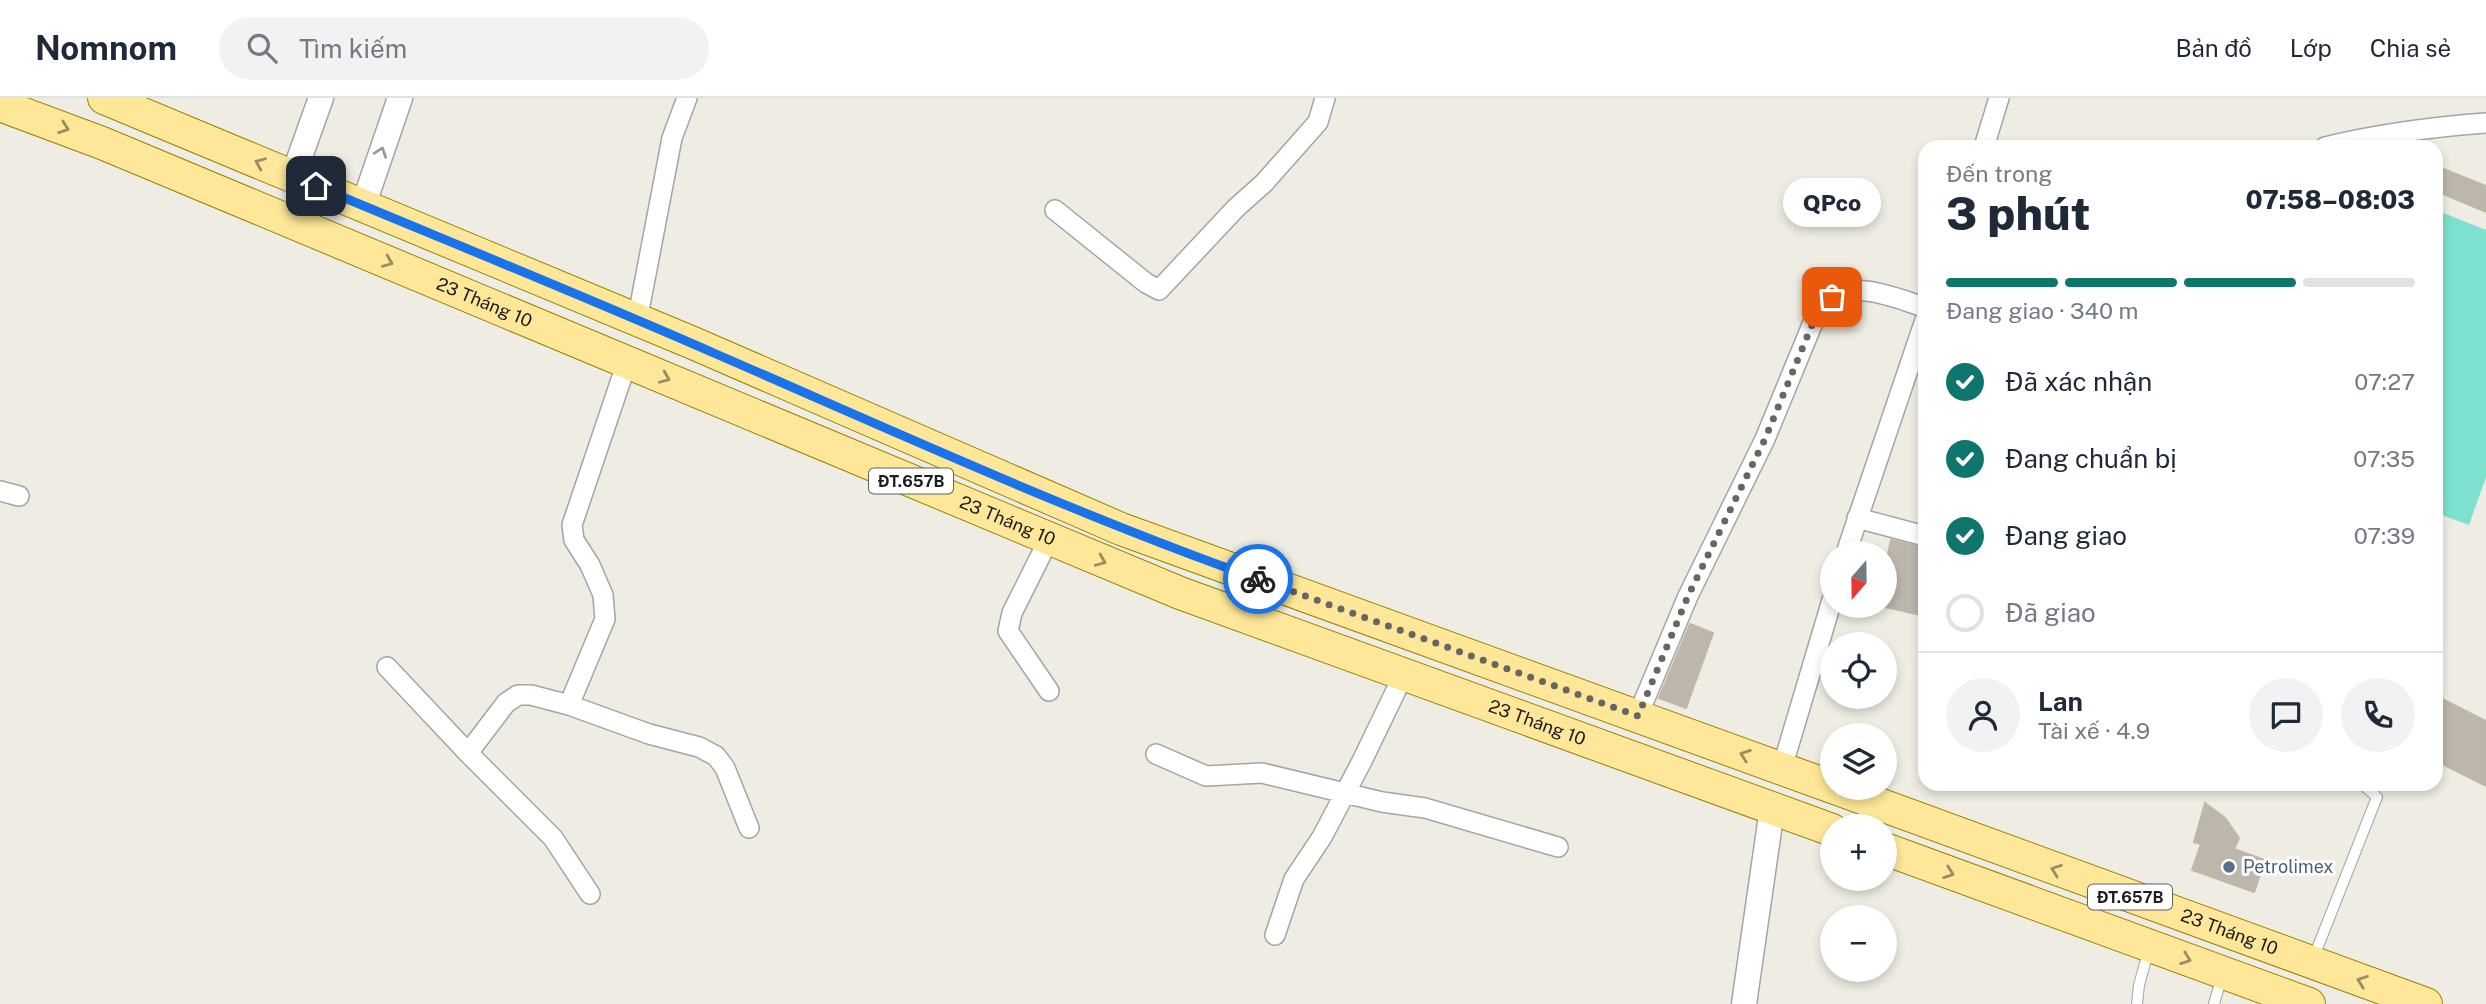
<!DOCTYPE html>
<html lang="vi">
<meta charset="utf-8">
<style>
body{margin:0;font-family:"Public Sans",sans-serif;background:#f2f2f3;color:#1f2937;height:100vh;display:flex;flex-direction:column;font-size:26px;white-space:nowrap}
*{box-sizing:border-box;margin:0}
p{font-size:23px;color:#747a83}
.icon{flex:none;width:38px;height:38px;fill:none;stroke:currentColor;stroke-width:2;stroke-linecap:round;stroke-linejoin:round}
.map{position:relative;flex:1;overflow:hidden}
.drawer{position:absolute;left:1918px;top:42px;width:525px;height:651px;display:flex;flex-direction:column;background:#fff;border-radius:21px;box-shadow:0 4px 10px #0003}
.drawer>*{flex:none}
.needle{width:46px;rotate:200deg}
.buttons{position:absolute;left:1820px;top:443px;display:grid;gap:14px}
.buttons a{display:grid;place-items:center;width:77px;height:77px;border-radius:50%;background:#fff;box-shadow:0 4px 10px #0003;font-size:35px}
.pin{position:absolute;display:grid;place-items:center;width:60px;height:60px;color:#fff;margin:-30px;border-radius:14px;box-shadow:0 4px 10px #0006}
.courier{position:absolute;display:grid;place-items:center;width:70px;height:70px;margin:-35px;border:5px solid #1a73e8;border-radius:50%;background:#fff;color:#222;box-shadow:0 2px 9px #0007}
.bubble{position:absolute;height:49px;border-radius:24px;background:#fff;box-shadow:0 4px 10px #0003;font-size:23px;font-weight:800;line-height:49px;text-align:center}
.overview em{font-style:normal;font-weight:800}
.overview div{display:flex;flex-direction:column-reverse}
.overview{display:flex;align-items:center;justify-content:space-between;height:119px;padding:0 28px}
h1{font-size:46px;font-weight:800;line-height:52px}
.bar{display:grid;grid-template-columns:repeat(4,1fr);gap:10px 7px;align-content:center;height:84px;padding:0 28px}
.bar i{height:9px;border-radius:5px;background:#e0e1e3}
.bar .on{background:#0f766e}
.bar p{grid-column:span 4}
.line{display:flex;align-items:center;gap:18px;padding:0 28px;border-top:2px solid #e0e1e3}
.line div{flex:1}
.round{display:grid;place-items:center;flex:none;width:74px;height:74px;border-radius:37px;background:#f2f2f3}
ol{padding:0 28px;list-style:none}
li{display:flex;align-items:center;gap:21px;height:77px}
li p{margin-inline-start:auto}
li .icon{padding:7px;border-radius:50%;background:#0f766e;color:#fff;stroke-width:4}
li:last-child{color:#747a83}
li i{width:38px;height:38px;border:4px solid #e0e1e3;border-radius:50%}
header{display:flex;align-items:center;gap:42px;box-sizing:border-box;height:98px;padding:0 35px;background:#fff;border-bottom:2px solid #e0e1e3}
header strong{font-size:33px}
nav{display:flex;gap:38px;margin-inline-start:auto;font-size:24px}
.search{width:490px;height:63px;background:#f2f2f3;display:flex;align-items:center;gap:18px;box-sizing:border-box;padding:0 24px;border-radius:38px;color:#747a83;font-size:26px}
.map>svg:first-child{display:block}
.pitch{fill:#7ee1cf}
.building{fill:#bcb6ac;stroke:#c1b7a5;stroke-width:2}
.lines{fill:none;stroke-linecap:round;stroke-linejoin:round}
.service-casing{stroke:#a4a4a4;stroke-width:12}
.minor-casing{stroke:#a4a4a4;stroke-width:22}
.tertiary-casing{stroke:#a4a4a4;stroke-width:27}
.primary-casing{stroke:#968400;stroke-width:34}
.service{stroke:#fff;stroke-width:10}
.minor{stroke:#fff;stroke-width:19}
.tertiary{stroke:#fff;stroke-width:24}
.primary{stroke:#fee798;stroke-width:32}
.oneway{stroke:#998c61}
.oneway2{stroke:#999}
.done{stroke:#666662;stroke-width:7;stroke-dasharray:0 12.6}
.route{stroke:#1a73e8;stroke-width:9}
.service-dot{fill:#5c6f8a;stroke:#fff;stroke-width:2.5}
.labels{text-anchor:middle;stroke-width:6;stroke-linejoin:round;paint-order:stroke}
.shield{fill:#fff;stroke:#616161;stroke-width:2}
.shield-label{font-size:16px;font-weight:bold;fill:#1d1d1d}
.street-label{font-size:18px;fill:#1d1d1d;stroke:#fff}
.service-label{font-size:18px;fill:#4e5e75;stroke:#fff;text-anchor:start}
</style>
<header>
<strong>Nomnom</strong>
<div class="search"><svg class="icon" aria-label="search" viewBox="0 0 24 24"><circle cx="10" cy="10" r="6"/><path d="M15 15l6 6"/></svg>Tìm kiếm</div>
<nav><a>Bản đồ</a><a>Lớp</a><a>Chia sẻ</a></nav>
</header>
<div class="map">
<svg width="2486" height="906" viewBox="0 0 2486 906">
<rect width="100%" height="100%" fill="#efede3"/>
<path class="pitch" d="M2436,112L2486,132V379L2469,427L2436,415Z"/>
<path class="building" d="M2436,68L2486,88V114L2436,93Z
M1891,442L1925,450V518L1885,509V470Z
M1690,526L1713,535L1686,610L1659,600Z
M2436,598L2486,623V688L2436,663Z
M2205,705L2225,720L2239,740L2234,751L2265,762L2254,794L2192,772L2201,746L2194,744Z"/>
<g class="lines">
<defs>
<path id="service" d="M2313,861L2377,699L2362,686
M2137,906L2139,887L2149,851
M2214,906L2222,878"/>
<path id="minor" d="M1984,49L1999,0
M2325,49C2378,36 2432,29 2486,25
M1055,112L1146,185L1159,192L1236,110L1264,85L1318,24L1325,0
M637,223L672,40L687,0
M0,393L19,398
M1857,420L1925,438
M1846,455L1925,222
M387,569L468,655L506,605L518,597H531L569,607L649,636L699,649L716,658L725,670L749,730
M1049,593L1008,533L1012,515L1049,441
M569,607L605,521L603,497L590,467L574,442L572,427L627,264
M1638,617L1688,498L1765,341L1819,210C1823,207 1828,201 1832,199C1859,183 1897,201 1925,209
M468,655L553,740L590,796
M1156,656L1206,678L1262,675L1382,704L1425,710L1558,749
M1782,670L1832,502
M1275,837L1294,781L1322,739L1362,663L1403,578"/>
<path id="tertiary" d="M293,78L321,0
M363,108L400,0
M1744,906L1772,711"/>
<g id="primary">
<path d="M104,0L693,245L1121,431L1832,689"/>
<path id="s1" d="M0,7L102,45L1180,495L1832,732"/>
<path id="s2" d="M1835,690L2426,906"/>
<path d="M1885,751L2309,906"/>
</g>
</defs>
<use href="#service" class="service-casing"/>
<use href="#minor" class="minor-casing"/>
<use href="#tertiary" class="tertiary-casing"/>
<use href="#primary" class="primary-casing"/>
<use href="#service" class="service"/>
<use href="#minor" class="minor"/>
<use href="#tertiary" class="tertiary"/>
<use href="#primary" class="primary"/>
</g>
<defs><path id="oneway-chevron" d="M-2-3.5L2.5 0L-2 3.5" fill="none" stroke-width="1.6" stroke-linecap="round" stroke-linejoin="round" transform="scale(1.75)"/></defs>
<g class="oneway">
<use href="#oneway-chevron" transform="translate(64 30) rotate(20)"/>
<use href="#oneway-chevron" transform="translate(260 65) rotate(-157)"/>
<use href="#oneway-chevron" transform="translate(388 164) rotate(23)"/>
<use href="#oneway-chevron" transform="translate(665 280) rotate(23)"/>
<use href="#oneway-chevron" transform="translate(1101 463) rotate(23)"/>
<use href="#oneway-chevron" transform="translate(1745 657) rotate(-160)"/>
<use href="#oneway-chevron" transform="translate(2056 772) rotate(-160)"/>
<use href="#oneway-chevron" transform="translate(1949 775) rotate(20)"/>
<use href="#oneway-chevron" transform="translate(2186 861) rotate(20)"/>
<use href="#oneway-chevron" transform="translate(2362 883) rotate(-160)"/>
</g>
<use class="oneway2" href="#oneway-chevron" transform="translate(381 54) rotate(-71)"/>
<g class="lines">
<path class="done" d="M1258,481L1638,618L1688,498L1765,341L1819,210L1832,199"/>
<path class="route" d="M316,88C450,144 584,198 716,256C896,334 1074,416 1258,481"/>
</g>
<circle class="service-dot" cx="2229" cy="769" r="7"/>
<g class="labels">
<g class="shield">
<rect x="869" y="370.5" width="84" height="25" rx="5"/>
<rect x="2088" y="786.5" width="84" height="25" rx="5"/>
</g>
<g class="shield-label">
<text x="911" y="389">ĐT.657B</text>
<text x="2130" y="805">ĐT.657B</text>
</g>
<g class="street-label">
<text dy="6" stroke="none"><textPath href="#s1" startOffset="523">23 Tháng 10</textPath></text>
<text dy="6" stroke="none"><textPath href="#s1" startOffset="1090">23 Tháng 10</textPath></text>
<text dy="6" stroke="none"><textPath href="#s1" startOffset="1657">23 Tháng 10</textPath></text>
<text dy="6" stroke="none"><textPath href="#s2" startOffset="420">23 Tháng 10</textPath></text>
</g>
<g class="service-label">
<text x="2243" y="775">Petrolimex</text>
</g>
</g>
</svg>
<div class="buttons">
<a><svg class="needle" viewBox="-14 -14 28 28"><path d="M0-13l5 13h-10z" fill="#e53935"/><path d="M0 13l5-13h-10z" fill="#747a83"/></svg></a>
<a><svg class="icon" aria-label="locate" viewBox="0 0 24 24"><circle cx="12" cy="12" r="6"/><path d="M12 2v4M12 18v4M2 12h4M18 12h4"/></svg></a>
<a><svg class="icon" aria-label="layers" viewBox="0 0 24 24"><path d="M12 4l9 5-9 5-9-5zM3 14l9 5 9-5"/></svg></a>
<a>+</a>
<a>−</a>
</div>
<div class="pin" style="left:1832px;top:199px;background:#ea580c"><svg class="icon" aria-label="bag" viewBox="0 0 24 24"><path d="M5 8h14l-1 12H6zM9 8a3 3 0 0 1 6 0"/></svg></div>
<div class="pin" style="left:316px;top:88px;background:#1f2937"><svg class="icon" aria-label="home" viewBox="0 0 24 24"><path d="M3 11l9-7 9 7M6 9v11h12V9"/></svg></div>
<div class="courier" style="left:1258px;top:481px"><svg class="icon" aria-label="bike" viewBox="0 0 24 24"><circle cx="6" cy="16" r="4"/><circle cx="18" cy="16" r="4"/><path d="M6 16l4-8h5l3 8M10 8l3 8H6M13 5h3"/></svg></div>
<div class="bubble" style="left:1783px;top:80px;width:98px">QPco</div>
<section class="drawer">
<div class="overview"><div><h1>3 phút</h1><p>Đến trong</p></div><em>07:58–08:03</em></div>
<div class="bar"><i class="on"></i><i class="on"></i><i class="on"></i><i></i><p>Đang giao · 340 m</p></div>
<ol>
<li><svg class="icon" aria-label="check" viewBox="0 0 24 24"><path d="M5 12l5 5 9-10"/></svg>Đã xác nhận<p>07:27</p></li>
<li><svg class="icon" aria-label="check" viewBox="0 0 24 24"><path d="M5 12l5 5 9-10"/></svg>Đang chuẩn bị<p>07:35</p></li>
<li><svg class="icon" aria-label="check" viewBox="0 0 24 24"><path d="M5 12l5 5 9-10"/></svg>Đang giao<p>07:39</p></li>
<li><i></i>Đã giao</li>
</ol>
<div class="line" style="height:126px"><a class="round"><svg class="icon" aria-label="person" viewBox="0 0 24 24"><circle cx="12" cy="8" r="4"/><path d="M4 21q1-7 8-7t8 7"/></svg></a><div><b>Lan</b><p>Tài xế · 4.9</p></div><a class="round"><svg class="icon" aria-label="chat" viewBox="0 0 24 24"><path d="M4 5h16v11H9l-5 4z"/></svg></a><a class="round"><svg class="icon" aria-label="phone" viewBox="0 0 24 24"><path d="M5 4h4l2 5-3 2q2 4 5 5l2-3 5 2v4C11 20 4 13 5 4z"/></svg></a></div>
</section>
</div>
